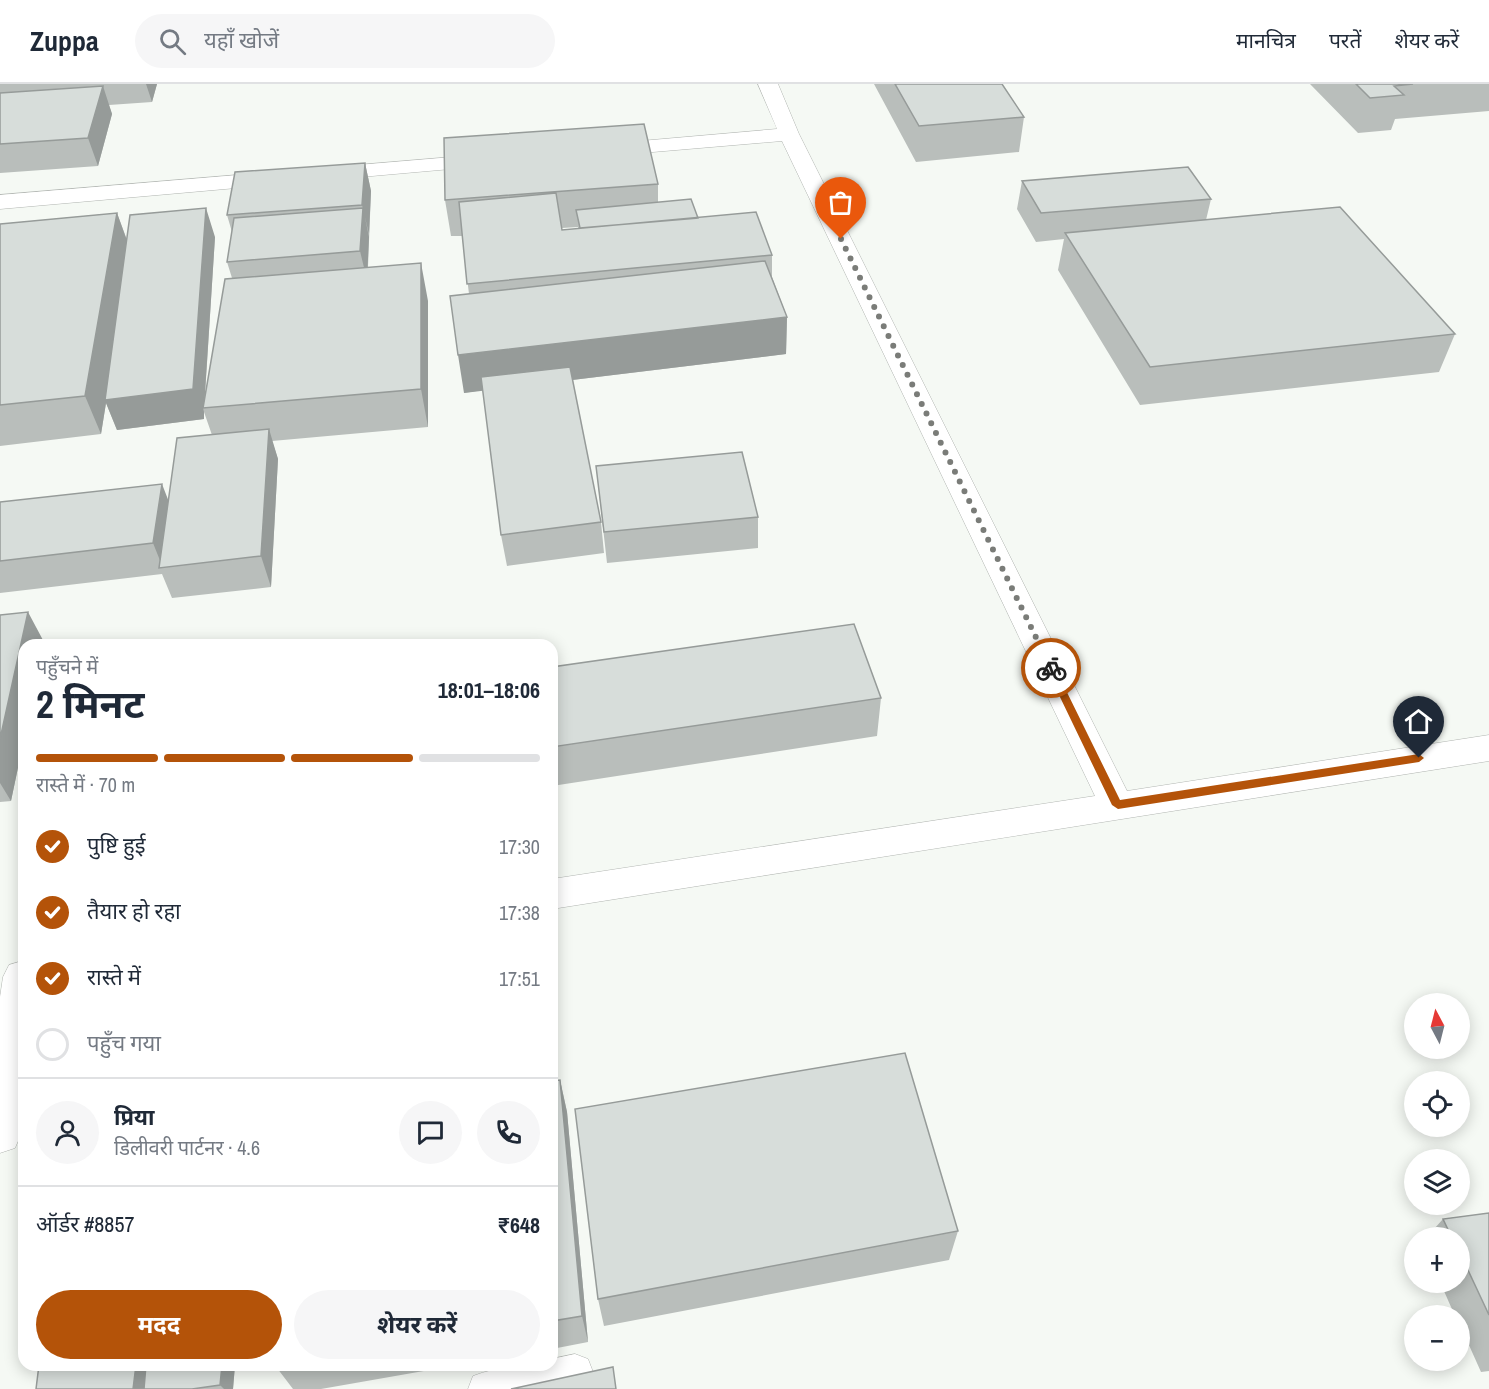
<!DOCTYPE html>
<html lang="hi">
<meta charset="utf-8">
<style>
body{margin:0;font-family:"Archivo Narrow","Noto Sans Devanagari",sans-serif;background:#f6f6f7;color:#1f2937;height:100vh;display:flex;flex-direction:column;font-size:22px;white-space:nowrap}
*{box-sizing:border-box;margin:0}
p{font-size:20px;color:#747a83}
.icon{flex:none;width:33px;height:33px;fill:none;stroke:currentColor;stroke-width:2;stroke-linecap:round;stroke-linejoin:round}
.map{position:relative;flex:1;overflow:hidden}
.side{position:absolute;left:18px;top:555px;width:540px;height:732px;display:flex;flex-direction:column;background:#fff;border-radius:18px;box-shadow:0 3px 15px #0003}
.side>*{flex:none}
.needle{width:39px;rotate:353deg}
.tools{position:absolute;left:1404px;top:909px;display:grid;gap:12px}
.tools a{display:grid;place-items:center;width:66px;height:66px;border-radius:50%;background:#fff;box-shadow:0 3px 15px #0003;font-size:30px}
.pin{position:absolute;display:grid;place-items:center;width:51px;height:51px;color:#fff;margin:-62px -26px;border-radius:50% 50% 50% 0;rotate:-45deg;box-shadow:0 0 6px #0007}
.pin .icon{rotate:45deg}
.courier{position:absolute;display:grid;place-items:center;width:60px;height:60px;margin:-30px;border:4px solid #b45309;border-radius:50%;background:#fff;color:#222;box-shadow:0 2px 8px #0007}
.overview em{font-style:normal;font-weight:700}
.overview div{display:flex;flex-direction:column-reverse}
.overview{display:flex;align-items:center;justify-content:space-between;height:102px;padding:0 18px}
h1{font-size:39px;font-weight:700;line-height:45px}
.bar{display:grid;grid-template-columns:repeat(4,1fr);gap:9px 6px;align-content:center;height:72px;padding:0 18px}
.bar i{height:8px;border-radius:4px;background:#e0e1e3}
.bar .selected{background:#b45309}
.bar p{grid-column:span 4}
.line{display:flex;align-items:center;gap:15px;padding:0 18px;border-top:2px solid #e0e1e3}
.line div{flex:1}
.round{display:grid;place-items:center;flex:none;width:63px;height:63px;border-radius:32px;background:#f6f6f7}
ol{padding:0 18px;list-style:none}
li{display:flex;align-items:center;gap:18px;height:66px}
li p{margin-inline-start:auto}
li .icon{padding:6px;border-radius:50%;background:#b45309;color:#fff;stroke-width:4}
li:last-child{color:#747a83}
li i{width:33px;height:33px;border:3px solid #e0e1e3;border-radius:50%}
.action{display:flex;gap:12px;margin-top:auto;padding:12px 18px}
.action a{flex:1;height:69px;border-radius:36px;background:#b45309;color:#fff;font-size:24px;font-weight:700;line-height:69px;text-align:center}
.action a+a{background:#f6f6f7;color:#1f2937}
header{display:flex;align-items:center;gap:36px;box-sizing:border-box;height:84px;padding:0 30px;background:#fff;border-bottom:2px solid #e0e1e3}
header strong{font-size:28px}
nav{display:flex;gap:33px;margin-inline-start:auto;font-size:21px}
.search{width:420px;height:54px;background:#f6f6f7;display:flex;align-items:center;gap:15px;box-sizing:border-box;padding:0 21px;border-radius:33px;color:#747a83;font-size:22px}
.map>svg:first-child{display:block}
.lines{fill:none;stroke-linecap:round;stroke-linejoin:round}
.lane-casing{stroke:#b1b5b1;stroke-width:1}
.street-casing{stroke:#b1b5b1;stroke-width:1}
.lane{fill:#fff;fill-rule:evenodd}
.street{fill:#fff;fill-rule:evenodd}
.wall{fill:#b9bebb;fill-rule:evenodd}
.shaded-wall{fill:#969b99}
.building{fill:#d7ddda;stroke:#969b99;stroke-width:1.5}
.route{fill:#b45309}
.done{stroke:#7a7c78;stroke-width:6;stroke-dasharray:0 10.8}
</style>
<header>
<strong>Zuppa</strong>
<div class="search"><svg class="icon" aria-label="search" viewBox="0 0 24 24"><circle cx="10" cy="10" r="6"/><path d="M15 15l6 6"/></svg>यहाँ खोजें</div>
<nav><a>मानचित्र</a><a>परतें</a><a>शेयर करें</a></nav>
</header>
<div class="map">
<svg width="1489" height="1305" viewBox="0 0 1489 1305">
<rect width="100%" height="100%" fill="#f5f9f4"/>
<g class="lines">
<defs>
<path id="lane" d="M575,1270L588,1275L593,1288L588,1301L577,1305H468L473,1292C499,1282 525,1281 552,1281V1275Z"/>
<path id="street" d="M758,0H778L799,50L1127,707L1489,651V677L552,825V795L1095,712L782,57L606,72L599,70L595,66L599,62L606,60L777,45Z
M488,70L496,71L499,76L496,81L0,125V111Z
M22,877H24V1023L21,1050L15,1064L0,1069V913L3,893L9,881Z"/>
</defs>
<use href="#lane" class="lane-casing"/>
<use href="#street" class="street-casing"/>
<use href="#lane" class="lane"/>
<use href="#street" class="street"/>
</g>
<path class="wall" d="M0,0H157L152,18L109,21L112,30L98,82L0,89Z
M874,0H1002L1024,33L1019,68L916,78Z
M1310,0H1489V27L1395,35L1391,46L1358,49Z
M365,79L371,107L368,183L428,217V343L272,357L278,375L271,503L172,514L162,490L0,509V418L168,417L212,351L204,328V335L117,346L106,319L101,350L0,362V140L117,129L127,156L215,153L205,311L232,194L227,178L232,148L227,131Z
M1022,97L1211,115L1206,136L1455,250L1439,288L1140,321L1058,186L1064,155L1036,158L1017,125Z
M658,100V118L698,134L772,171V193L787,233L786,270L572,296L601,438L604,469L507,482L501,451L483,306L464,309L469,210L462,152H451L445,116ZM578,143V145L562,146V144Z
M596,382L758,433V464L607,479Z
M0,531L44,558L43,561H24V655L11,717L0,718Z
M552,583L881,614L877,652L552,702Z
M560,996L567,1028L588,1258L552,1265V997Z
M1489,1129V1287L1481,1288L1460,1241V1232H1455L1440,1198H1460V1154H1426L1443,1135Z
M958,1147L949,1176L604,1242L598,1215Z
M39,1281H235L233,1305H36Z
M277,1281H458L321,1305H293L277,1284Z"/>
<path class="shaded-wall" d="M146,0H157L152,18Z
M103,2L112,30L98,82L88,54Z
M365,79L371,107L369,150L362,121Z
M206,124L215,153L204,324H203L204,328V335L117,346L106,319L101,350L85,312L117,129L130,165Z
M363,124L369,153L367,196L360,167Z
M421,179L428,217V343L421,305Z
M787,233L786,270L464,309L458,271Z
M269,345L278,375L271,503L261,472Z
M162,400L174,431L163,484L153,459Z
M28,528L44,558L43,561H24V655L11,717L0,699V655Z
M560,996L567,1028L588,1258L582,1232Z
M136,1281H152L149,1305H133Z
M222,1281H235L233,1305H224L220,1301Z"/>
<path class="building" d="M895,0H1002L1024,33L919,42Z
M1356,0H1413L1394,2L1404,11L1370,14Z
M103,2L88,54L0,60V9Z
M644,40L658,100L445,116L444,54Z
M365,79L362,121L227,131L235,88Z
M1188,83L1211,115L1041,129L1022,97Z
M556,109L562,146L756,128L772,171L467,200L459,118Z
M691,115L698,134L580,144L576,126Z
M1340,123L1455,250L1150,283L1065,149Z
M206,124L193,305L105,316L130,131Z
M363,124L360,167L227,178L234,134Z
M117,129L85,312L0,321V140Z
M765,177L787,233L458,271L450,212Z
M421,179V305L203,324L225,195Z
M570,283L601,438L501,451L481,293Z
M269,345L261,472L159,484L177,354Z
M742,368L758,433L604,448L596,382Z
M162,400L153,459L0,477V418Z
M28,528L0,655V531Z
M854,540L881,614L552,663V583Z
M905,969L958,1147L598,1215L575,1025Z
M560,996L582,1232L552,1237V997Z
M1489,1129V1231L1460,1169V1154H1452L1443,1135Z
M39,1281H136L133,1305H36Z
M146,1281H222L220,1301L192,1305H144Z
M277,1281H296L277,1284Z
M613,1283L616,1305H511Z"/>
<path class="route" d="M1051,581L1055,584L1120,716L1419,670L1424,674L1419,678L1118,725L1112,721L1046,584Z"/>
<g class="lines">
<path class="done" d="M841,155L1051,584"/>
</g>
</svg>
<div class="tools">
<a><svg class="needle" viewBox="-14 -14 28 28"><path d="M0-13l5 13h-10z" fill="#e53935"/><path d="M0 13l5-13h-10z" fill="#747a83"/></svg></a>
<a><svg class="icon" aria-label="locate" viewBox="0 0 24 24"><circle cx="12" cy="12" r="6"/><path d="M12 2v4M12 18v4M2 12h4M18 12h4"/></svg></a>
<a><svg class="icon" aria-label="layers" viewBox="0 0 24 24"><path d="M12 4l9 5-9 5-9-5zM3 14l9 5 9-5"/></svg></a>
<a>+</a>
<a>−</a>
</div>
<div class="pin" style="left:841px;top:155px;background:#ea580c"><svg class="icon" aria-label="bag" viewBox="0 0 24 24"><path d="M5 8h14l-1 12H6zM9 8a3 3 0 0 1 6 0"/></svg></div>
<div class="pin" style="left:1419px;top:674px;background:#1f2937"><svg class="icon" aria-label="home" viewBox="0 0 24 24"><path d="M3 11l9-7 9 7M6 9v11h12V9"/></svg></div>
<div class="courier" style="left:1051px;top:584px"><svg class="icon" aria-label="bike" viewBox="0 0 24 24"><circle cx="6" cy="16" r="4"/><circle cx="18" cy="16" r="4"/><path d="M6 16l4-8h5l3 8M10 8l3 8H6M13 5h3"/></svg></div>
<section class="side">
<div class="overview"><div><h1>2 मिनट</h1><p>पहुँचने में</p></div><em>18:01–18:06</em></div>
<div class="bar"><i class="selected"></i><i class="selected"></i><i class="selected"></i><i></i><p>रास्ते में · 70 m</p></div>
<ol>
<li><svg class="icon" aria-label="check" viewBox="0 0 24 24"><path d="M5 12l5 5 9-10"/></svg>पुष्टि हुई<p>17:30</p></li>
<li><svg class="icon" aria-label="check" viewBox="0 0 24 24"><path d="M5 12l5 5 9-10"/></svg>तैयार हो रहा<p>17:38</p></li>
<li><svg class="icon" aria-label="check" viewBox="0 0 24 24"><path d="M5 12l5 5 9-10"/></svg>रास्ते में<p>17:51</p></li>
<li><i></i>पहुँच गया</li>
</ol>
<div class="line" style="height:108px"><a class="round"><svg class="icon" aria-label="person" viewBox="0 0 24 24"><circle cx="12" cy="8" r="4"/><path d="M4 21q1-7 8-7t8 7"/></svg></a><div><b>प्रिया</b><p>डिलीवरी पार्टनर · 4.6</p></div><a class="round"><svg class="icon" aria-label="chat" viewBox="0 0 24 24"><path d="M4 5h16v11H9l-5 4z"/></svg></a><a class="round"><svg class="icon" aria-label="phone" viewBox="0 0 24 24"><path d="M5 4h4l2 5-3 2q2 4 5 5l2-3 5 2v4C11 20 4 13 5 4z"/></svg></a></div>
<div class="line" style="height:78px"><div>ऑर्डर #8857</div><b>₹648</b></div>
<div class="action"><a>मदद</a><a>शेयर करें</a></div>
</section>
</div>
